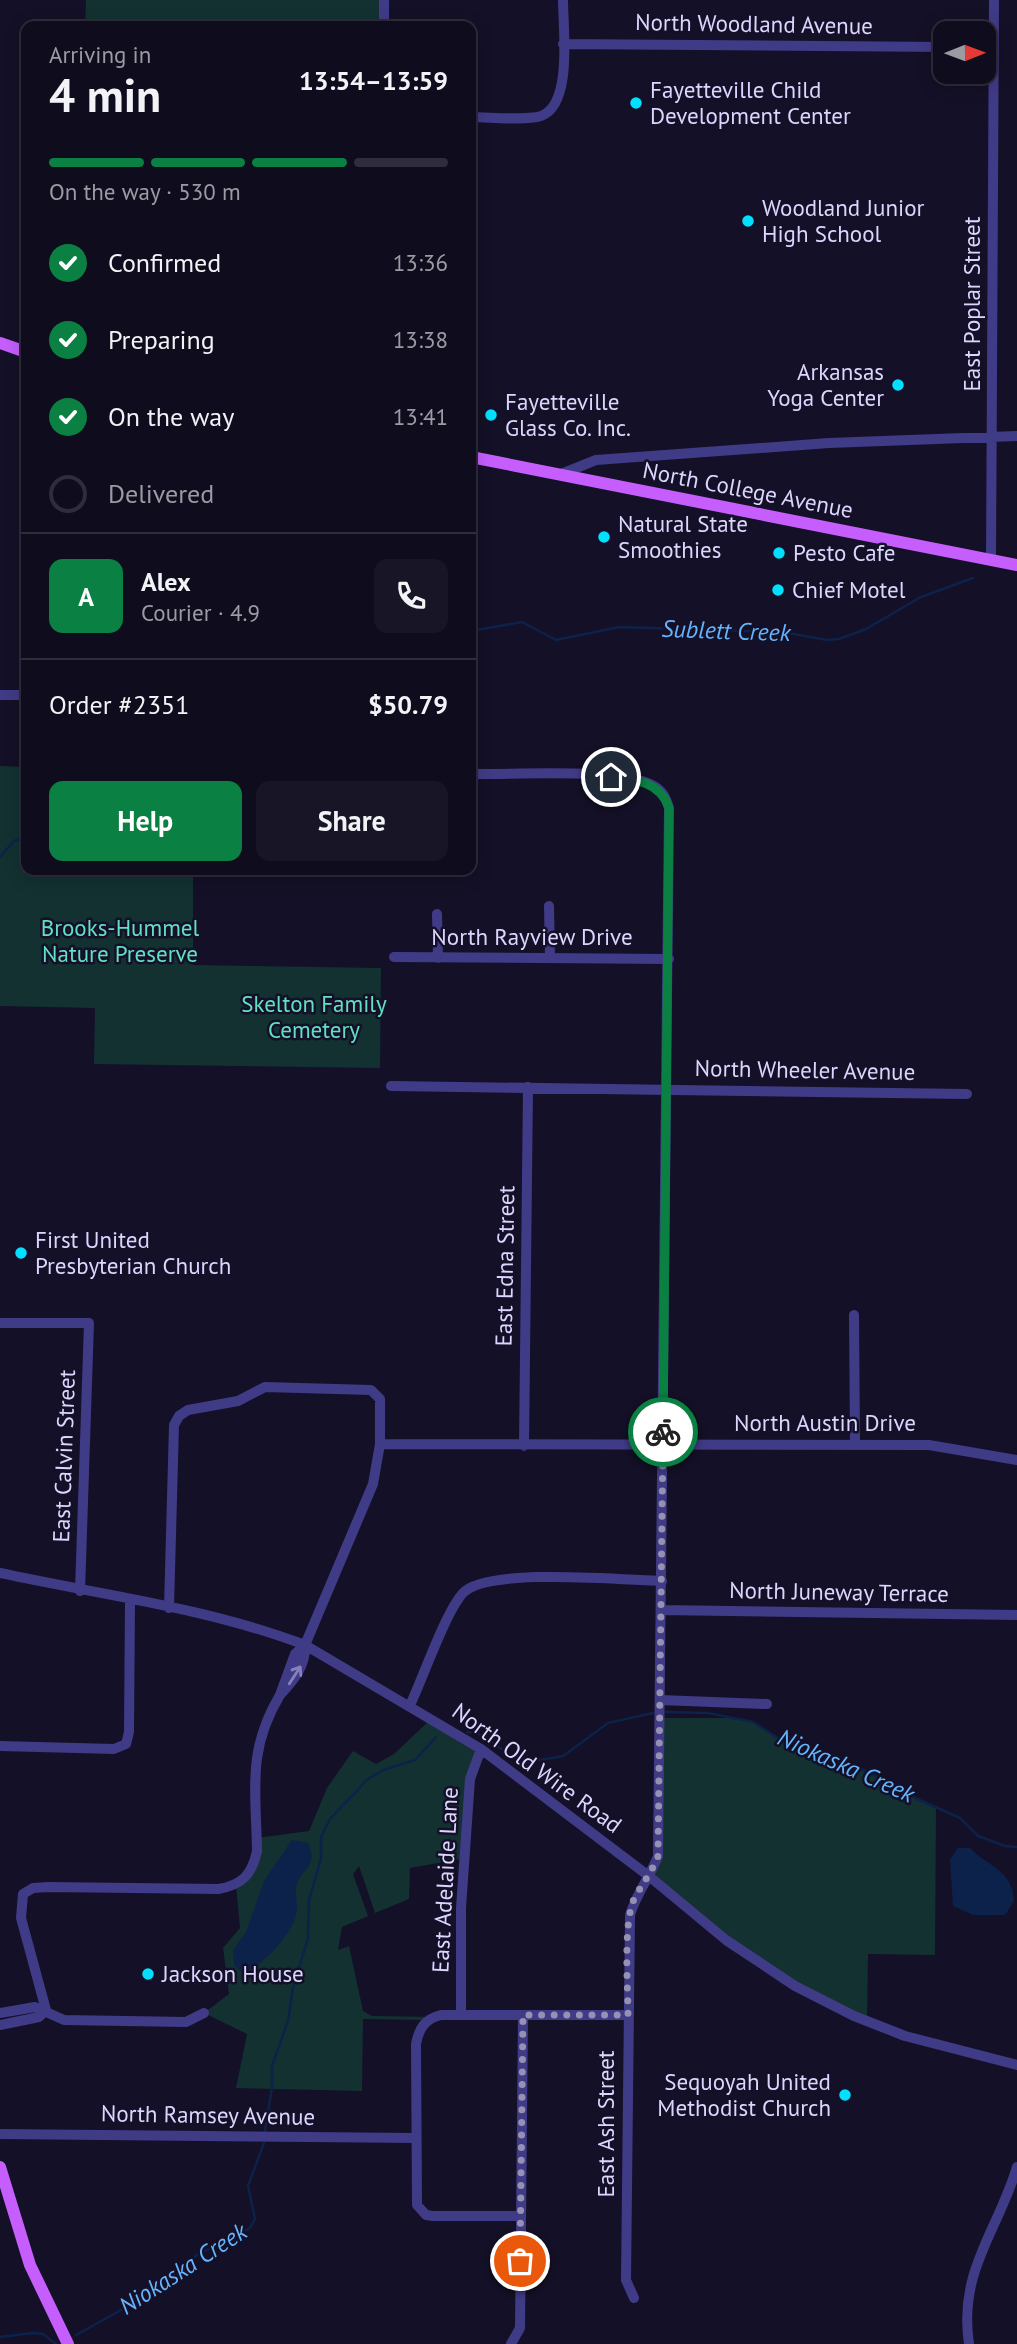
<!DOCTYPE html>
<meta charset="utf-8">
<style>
body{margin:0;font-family:"PT Sans",sans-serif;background:#181526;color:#f1f3f6;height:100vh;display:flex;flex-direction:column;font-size:26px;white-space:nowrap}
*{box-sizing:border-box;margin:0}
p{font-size:23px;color:#9b9ba4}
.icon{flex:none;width:38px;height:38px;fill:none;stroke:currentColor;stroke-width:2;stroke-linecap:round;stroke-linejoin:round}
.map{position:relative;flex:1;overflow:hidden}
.side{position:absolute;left:21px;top:21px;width:455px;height:854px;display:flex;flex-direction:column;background:#0f0c1d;border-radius:14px;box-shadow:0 4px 18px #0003,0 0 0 2px #2f2c3b}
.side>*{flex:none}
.needle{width:46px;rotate:89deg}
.buttons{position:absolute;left:933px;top:21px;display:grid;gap:14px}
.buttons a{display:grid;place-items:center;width:63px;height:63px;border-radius:14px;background:#0f0c1d;box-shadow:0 4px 18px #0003,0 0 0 2px #2f2c3b;font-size:35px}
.pin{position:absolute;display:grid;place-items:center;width:60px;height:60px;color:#fff;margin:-30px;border:4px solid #fff;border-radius:50%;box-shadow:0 2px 7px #0007}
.courier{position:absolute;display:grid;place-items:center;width:70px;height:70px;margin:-35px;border:5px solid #0b8043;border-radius:50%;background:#fff;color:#222;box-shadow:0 2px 9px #0007}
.overview em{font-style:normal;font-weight:700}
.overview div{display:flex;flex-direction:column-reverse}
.overview{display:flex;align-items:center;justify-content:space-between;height:119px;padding:0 28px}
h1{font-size:46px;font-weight:700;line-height:52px}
.bar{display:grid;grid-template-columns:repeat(4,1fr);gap:10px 7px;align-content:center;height:84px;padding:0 28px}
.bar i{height:9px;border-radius:5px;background:#2f2c3b}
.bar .current{background:#0b8043}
.bar p{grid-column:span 4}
.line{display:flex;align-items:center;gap:18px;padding:0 28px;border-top:2px solid #2f2c3b}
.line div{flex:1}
.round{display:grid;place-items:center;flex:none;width:74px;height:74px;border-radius:14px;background:#181526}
ol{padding:0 28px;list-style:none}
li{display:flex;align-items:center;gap:21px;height:77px}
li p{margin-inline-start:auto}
li .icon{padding:7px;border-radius:50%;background:#0b8043;color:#fff;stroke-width:4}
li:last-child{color:#9b9ba4}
li i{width:38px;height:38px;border:4px solid #2f2c3b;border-radius:50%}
.primary-button{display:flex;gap:14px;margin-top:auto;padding:14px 28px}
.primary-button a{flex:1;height:80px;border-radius:14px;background:#0b8043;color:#fff;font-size:28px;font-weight:700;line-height:80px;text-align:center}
.primary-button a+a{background:#181526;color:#f1f3f6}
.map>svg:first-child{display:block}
.green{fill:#133131}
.water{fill:#0d224a}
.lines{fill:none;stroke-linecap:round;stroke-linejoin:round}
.stream{stroke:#0d224a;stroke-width:2.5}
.minor{stroke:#403b86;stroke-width:10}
.major{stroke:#c65efe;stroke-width:12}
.oneway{stroke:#8681bc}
.done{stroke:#9691b3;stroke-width:7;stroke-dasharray:0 12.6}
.route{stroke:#0b8043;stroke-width:9}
.poi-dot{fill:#03dffe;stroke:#141027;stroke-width:2.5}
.labels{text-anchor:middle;stroke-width:5;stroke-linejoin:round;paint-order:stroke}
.street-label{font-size:23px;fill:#dcd6ff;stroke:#141027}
.poi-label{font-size:23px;fill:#dcd6ff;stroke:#141027;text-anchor:start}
.park-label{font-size:23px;fill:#61e0c3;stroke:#141027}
.water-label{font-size:24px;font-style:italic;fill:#65b4fe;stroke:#141027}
</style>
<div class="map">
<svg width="1017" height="2344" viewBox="0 0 1017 2344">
<rect width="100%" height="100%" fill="#141027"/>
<path class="green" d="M86,0H384V26H85Z
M0,766L26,767V870H193V965L381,968L380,1068L94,1064L95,1008L0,1006Z
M432,1718L481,1749L471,1769L466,1858L410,1868L409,1899L375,1913L359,1866L353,1874L368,1916L342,1927L338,1950L349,1946L363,2011L372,2016L433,2017L429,2020L363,2019L362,2091L236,2088L247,2034L204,2013L229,1994L223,1948L240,1928L236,1885L245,1879L257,1838L309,1831L327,1788L353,1751L376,1764L394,1754Z
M660,1718H740L753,1722L776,1738L828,1753L936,1808L935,1955L868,1954L867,2022L795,1986L650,1877L658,1856Z"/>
<path class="water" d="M292,1840L308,1843C320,1868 298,1870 296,1888C295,1896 299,1906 296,1915C292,1934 259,1972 241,1971L234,1966L233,1950L246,1932L264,1881Z
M958,1848H970C987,1866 1013,1870 1014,1901L1005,1915H973L953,1906L950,1859Z"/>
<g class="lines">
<path class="stream" d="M471,631L522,622L556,640L619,627L783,632L827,640L839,639L866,629L921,597L973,578
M0,857L14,841L26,837
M666,1712L708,1713L753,1722L781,1740L828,1753L884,1780L895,1789L960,1818L978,1836L1005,1846L1017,1847
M467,1732L477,1733L523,1763L563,1756L608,1723L653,1713
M265,2131L272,2087V2066L288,2021L293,1988L308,1938L309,1900L321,1859V1837L330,1819L368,1779L383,1770L415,1760L436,1737
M76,2335L130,2305L158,2280L176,2272L197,2255L250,2228L255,2219L248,2186L264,2143
M0,2337L33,2333L43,2334L56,2344"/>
<path class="minor" d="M384,26V0
M563,44L945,47
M471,117C489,117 524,121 541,116C573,105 563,28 563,0
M561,474L596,460L829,443L1017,436
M991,559L994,0
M0,695H26
M471,774C513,775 621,767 654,786C663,791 666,798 669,808L658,1856C650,1877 636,1894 630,1915L626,2280L634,2298
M549,906L550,958
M437,914L438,958
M394,957L669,959
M391,1086L967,1094
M854,1315L855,1443
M0,1323H89L80,1591
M380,1444L929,1445L1017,1460
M524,1446L528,1087
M0,1573C101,1595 208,1608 305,1645L481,1749L650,1877L726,1940L795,1986L854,2016L905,2036L1017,2065
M169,1608L174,1425L179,1416L188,1410L238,1401L265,1387L371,1390L380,1399V1444L373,1484L305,1645C306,1666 294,1680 280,1695L295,1654L305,1645
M661,1610L1017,1615
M660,1700L767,1704
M410,1705C423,1678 445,1613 463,1593C486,1567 624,1580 662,1581
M0,1746L114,1749L126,1744L129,1732L130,1600
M46,2010L21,1918L23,1894L33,1888L48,1887L218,1889C243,1885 252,1874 257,1851C256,1789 247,1750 280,1695
M0,2013L35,2007L64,2020L186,2022L204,2013
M461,2015V1908L470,1779L481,1749
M0,2025L39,2017L46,2010
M0,2134L416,2138
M521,2216H433L426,2215L417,2205L416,2044C419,2028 425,2019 441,2015H627
M511,2344L520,2328L523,2015
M969,2344C958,2271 998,2231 1017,2167"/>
<path class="major" d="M0,343L26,352
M471,457L1017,565
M0,2167L30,2265L68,2344"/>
</g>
<defs><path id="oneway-shaft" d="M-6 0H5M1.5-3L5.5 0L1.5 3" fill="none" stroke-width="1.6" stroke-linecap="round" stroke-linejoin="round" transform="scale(1.75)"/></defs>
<use class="oneway" href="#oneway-shaft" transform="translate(295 1675) rotate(-57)"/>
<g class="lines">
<path class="done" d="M520,2261L523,2015H628C628,1987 623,1923 634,1899C642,1884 652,1872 658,1856L663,1432"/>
<path class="route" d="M611,777C635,779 661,782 669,808L663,1432"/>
</g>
<g class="poi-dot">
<circle cx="636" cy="103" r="7"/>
<circle cx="748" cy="221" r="7"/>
<circle cx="898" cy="385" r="7"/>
<circle cx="491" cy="415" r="7"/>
<circle cx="604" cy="537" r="7"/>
<circle cx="779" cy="553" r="7"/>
<circle cx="778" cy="590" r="7"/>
<circle cx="21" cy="1253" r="7"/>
<circle cx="148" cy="1974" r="7"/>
<circle cx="845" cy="2095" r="7"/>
</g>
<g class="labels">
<g class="street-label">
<text transform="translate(754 24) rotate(1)" y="8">North Woodland Avenue</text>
<text transform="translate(972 304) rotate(-90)" y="8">East Poplar Street</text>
<text transform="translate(748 490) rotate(11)" y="8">North College Avenue</text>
<text x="532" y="945">North Rayview Drive</text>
<text transform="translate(805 1070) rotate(1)" y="8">North Wheeler Avenue</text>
<text transform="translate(505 1266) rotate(-89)" y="8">East Edna Street</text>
<text x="825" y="1431">North Austin Drive</text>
<text transform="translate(64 1456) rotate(-88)" y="8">East Calvin Street</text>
<text transform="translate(839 1592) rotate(1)" y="8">North Juneway Terrace</text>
<text transform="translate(537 1768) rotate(36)" y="8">North Old Wire Road</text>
<text transform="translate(445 1880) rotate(-87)" y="8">East Adelaide Lane</text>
<text transform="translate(208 2115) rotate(1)" y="8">North Ramsey Avenue</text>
<text transform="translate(606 2124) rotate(-90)" y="8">East Ash Street</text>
</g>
<g class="poi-label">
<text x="650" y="98">Fayetteville Child<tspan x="650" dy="26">Development Center</tspan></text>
<text x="762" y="216">Woodland Junior<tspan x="762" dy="26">High School</tspan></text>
<text x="884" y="380" text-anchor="end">Arkansas<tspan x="884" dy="26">Yoga Center</tspan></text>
<text x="505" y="410">Fayetteville<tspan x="505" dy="26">Glass Co. Inc.</tspan></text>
<text x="618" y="532">Natural State<tspan x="618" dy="26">Smoothies</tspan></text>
<text x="793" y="561">Pesto Cafe</text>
<text x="792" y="598">Chief Motel</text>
<text x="35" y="1248">First United<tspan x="35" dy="26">Presbyterian Church</tspan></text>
<text x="162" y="1982">Jackson House</text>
<text x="831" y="2090" text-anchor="end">Sequoyah United<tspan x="831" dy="26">Methodist Church</tspan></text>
</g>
<g class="park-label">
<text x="120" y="936">Brooks-Hummel<tspan x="120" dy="26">Nature Preserve</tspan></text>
<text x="314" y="1012">Skelton Family<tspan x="314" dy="26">Cemetery</tspan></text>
</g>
<g class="water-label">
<text transform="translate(726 631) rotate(2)" y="8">Sublett Creek</text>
<text transform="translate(846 1766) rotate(24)" y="8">Niokaska Creek</text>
<text transform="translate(183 2269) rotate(-33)" y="8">Niokaska Creek</text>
</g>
</g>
</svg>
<div class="buttons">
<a><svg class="needle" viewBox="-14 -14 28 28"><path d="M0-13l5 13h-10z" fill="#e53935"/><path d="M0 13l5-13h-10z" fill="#9b9ba4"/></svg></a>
</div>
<div class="pin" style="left:520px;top:2261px;background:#ea580c"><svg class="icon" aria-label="bag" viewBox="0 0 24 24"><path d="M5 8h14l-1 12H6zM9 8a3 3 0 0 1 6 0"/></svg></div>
<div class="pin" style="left:611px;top:777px;background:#1f2937"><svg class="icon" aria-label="home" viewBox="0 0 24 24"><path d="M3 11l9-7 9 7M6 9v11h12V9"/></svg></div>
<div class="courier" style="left:663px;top:1432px"><svg class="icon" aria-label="bike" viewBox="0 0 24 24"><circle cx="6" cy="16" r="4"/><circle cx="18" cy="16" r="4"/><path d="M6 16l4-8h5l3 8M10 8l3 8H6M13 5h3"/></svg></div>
<section class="side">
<div class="overview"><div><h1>4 min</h1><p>Arriving in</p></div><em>13:54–13:59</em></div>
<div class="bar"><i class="current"></i><i class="current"></i><i class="current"></i><i></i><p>On the way · 530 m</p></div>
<ol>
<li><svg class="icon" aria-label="check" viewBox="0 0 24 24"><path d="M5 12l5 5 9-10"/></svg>Confirmed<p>13:36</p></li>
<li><svg class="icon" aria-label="check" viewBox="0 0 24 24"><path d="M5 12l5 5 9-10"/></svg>Preparing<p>13:38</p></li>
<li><svg class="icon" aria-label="check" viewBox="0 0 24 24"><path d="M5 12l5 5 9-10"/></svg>On the way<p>13:41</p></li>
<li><i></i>Delivered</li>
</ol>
<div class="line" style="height:126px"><b class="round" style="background:#0b8043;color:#fff">A</b><div><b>Alex</b><p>Courier · 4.9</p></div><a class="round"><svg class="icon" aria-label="phone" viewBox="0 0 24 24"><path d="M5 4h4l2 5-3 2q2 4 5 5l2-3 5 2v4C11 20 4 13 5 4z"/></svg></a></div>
<div class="line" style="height:91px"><div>Order #2351</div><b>$50.79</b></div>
<div class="primary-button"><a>Help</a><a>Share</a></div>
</section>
</div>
